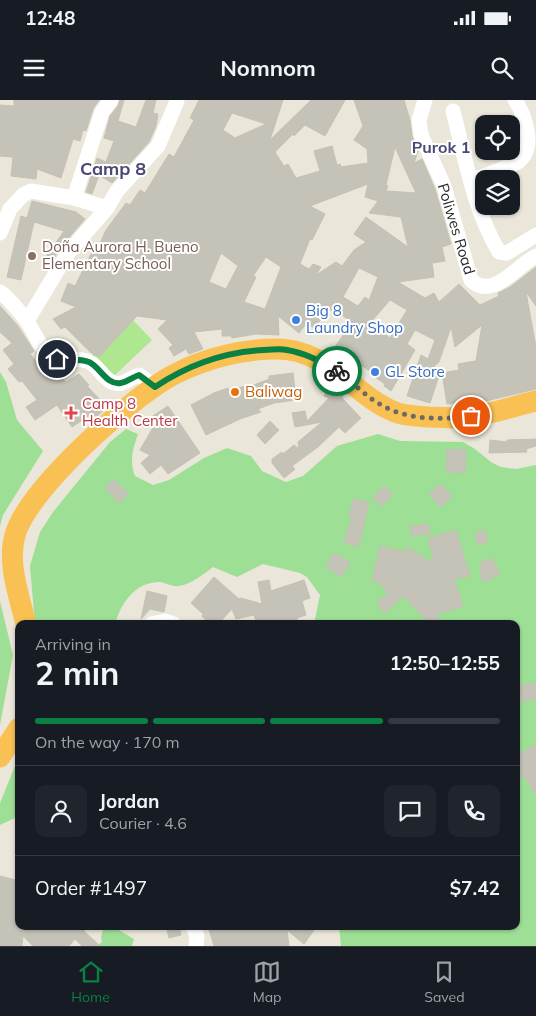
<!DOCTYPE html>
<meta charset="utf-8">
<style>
body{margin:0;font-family:Mulish,sans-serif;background:#20242c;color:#f1f3f6;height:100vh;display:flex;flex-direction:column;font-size:19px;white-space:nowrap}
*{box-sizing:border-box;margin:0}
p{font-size:16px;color:#9ea1a6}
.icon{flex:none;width:28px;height:28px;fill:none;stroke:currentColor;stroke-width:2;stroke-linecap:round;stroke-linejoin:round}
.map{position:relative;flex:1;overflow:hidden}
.details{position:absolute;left:15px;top:520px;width:505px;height:310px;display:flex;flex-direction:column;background:#171b24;border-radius:10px;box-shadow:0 1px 4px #0004}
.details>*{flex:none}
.tools{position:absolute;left:475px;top:15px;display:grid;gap:10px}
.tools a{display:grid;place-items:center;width:45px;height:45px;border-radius:10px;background:#171b24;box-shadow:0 1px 4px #0004;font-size:25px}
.pin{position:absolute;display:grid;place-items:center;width:42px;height:42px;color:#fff;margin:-21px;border:2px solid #fff;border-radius:50%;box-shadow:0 1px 5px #0007}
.courier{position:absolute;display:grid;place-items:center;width:50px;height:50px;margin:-25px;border:4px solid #0b8043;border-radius:50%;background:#fff;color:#222;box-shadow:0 1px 6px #0007}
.summary em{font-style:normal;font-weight:700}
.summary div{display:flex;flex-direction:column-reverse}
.summary{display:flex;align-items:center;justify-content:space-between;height:85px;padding:0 20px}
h1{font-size:32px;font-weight:700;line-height:38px}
.bar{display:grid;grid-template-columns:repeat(4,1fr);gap:8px 5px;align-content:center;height:60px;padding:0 20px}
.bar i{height:6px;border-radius:4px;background:#363941}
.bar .current{background:#0b8043}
.bar p{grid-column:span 4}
.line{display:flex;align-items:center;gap:12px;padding:0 20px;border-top:1px solid #363941}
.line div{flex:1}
.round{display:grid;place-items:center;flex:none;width:52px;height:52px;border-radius:10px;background:#20242c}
.status{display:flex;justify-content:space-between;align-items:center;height:35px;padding:0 25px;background:#171b24;direction:ltr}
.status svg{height:14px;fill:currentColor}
header{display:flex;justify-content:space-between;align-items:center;height:65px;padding:0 20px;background:#171b24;font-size:22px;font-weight:700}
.tabs{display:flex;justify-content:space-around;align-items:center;height:70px;border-top:1px solid #363941;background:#171b24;font-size:14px;color:#9ea1a6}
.tabs a{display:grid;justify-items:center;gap:2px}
.tabs .current{color:#0b8043}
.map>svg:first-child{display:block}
.green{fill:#9edf96}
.pitch{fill:#afe791}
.building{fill:#c5c2b8;stroke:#c4c2b3;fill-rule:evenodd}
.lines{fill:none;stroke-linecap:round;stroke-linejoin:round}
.minor{stroke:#fff;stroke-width:15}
.highway{stroke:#f9c154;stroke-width:21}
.done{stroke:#6b6a65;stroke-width:5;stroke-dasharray:0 9}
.route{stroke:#0b8043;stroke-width:6}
.education-dot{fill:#8d6e63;stroke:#fff;stroke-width:2}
.shop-dot{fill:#3f7fe0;stroke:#fff;stroke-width:2}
.food-dot{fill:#e8710a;stroke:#fff;stroke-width:2}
.health-dot{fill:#e0444e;stroke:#fff;stroke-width:2}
.labels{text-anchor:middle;stroke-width:4;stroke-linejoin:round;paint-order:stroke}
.street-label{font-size:15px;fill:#272727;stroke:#fff}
.education-label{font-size:15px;fill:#785e54;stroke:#fff;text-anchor:start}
.shop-label{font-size:15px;fill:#366cbe;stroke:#fff;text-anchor:start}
.food-label{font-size:15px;fill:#c56008;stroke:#fff;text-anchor:start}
.health-label{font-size:15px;fill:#be3a42;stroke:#fff;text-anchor:start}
.neighbourhood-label{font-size:16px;font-weight:bold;fill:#4b4976;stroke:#fff}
.quarter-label{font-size:18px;font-weight:bold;fill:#4b4976;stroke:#fff}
</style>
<div class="status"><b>12:48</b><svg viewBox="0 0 49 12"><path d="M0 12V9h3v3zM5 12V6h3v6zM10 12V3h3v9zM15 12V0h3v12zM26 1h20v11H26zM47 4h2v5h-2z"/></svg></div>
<header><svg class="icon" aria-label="menu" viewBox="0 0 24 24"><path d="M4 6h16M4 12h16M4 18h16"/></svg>Nomnom<svg class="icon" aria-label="search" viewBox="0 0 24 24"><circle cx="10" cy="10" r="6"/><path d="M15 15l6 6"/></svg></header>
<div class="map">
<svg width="536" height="846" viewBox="0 0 536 846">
<rect width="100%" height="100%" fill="#eae6d9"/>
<path class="green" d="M0,272L6,282L17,320L43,351L3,415L0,426Z
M126,329L138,334C133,348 129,361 135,376L153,385L169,380L204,358L227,348L251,356L262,371L286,382L303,376L337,346L378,334L400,341L463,342L475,349L491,362L501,367L516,369L536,365V846H341L339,826H516V524H314L320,495L307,477L300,473L263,464L237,477L213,467C204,474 191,484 179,486C173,487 166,483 160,482C135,482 121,503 115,524H35L30,466L40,432L53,412L110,342Z
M0,501L13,555L0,625Z
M19,656V716L0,725V703Z
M104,826H112L134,839L132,846H97L102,842L101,837Z"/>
<path class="pitch" d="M131,218L152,240L113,277L92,255Z"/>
<path class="building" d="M14,0H99L93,9L86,31L83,30L80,41L73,39L61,78L37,69L36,79L11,76L13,57L0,56V5L14,6Z
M120,0H124L118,21L136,27L146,0H156L153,13L158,14L156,26L149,42L112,83L99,75L92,94L86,92L97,58L106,62L114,41L104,38L110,16L118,6Z
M199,0H283L270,40L311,0H345L325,36L305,25L294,36L293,34L275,52L284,66L288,64L296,78L320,71L314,51L332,46L337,65L340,64L341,67L368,63L367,49L354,40L363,26L354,0H404L410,20L412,36L418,51L414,63L422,59L435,89L451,144L442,147L445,161L432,163L434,177L398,182L425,198L434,193L439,202L459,184L480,205L499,196L498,193L510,187L536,167V206L526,192L536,247V289L482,302L463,304V302L447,304L442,273L459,270L458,264L476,261L482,225L455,247L451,227L439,262L430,270L436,269L434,274L440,273L430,303L407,296L421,255L428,259L435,240L415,230L407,244L415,250L391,291L384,286L385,284L369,273L370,271L334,248L352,223L336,210L335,212L329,209L314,228L307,223L299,233L278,216L279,235L256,234L232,238L231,236H222V229L194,232L203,249L189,254L186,249L174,256L169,248L173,245L158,229L167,220L137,216L99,257L90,252L65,227L61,229L53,219L76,207L61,201L68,183L75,186L94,148L97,150L106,130L126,103L130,105L140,90L145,93L169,54L174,57L194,20L190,18ZM232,13L266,24L235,38L223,30ZM395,47L404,67L416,93L386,91L388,86L386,85ZM368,84L365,97L378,101L369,113L401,117L408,147L366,117L354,134L366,142L354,150L342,166L336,162L316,175L321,167L313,164L309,169L300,164L310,139L312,140L325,114L310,106ZM221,153L238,166L226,189L209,182ZM266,157L281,167L265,209L244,202L256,177L253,176ZM359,168L378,177L369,200L365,197L358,206L343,197ZM390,200L407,210L390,238L370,223Z
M32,101L76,112L85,119L61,147L49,166L43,161L64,131L34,122L21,180L7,177L21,116L27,118Z
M0,206L18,226L34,251L30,254L47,274L53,268L66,282L79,274L89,285L87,286L107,307L96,317L93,313L72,327L57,305L35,320L26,307L37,300L22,281L19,282L8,269L14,264L3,250L12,243L0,232Z
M293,273L296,300L274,303L258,309L261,312L240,319L206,335L191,305L214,293L228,288L229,291L245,286L246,288L269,279V276Z
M331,285L344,294L342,298L361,318L345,333L339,327L318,347L292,366L295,369L284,378L272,363V359L282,352L283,354L294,345L299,349L298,342L322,322L295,327L292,313L305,311L307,321L329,298L324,296Z
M168,306L200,353L168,374L161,365L150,374L141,363L150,355L140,350L155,324L150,318Z
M270,321L279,330L265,344L257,335Z
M536,339V346L526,349L527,352L489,353L490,340L507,342V340Z
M447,349L466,350L465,373L446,372Z
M113,379L128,393L120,403L105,389Z
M440,384L452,396L441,407L429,394Z
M385,386L393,395L381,406L373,397Z
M353,399L369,402L359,447L344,442L352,418L349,417Z
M429,424L430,434L411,436L410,426Z
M456,430L470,476L454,479L463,506L435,515L442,524H430L403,496L385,513L377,503L388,493L380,483L372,481L380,446L404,452L406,447L434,463L428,438Z
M486,431L487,443L477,444L476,432Z
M334,453L350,462L341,477L326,467Z
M492,458L500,475L482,482L480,463Z
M214,477L239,499L241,498L262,504L258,482L269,480L271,491L304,480L310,498L302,501L306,515L297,518L298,524H257L254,515L236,519L232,509L218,524H209L202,516L203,514L191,503Z
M147,491L167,496L164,512L150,509L141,519Z
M536,583V599L522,602L519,586Z
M536,644V695L524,676L516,681V656Z
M0,776L19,781V826H89L84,831L100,846H82L75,839L69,846H33L23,836L22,846H0Z
M166,826H179L181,835L169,838Z
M208,826H317L304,844L287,830L289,846H214Z"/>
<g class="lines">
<path class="minor" d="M425,0L419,20L421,35L444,86L471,180C493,201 517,165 536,156
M453,11C465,58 474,110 499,152L507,153L536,135
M471,81C485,75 505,69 518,62C536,48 526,17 515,0
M74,98L102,12L111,0
M0,133L10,109L23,95L31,91L74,98L107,108
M0,192C10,199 19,211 26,220C35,232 38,246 50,255C62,264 78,255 91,263C101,269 108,287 122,283C128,281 133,277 139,275L155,287
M27,221L68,153L107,108L117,91L158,46L177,1
M151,524L165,521L174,524
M193,826L197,836L196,846"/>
<path class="highway" d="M26,524C19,496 7,463 15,435C28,389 132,296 175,274C206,258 243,249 277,249C328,249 353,295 395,312C405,316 418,316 428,317C438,317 449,318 459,318C485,316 511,307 536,301
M0,657L19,628"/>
</g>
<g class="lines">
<path class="done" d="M337,271C353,282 366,297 383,306C408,320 443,320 471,316"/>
<path class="route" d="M57,259C68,261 79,258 89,262C100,267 107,286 121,283C127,282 133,277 139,275L155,287C188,265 224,252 264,250C272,250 279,248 287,250C305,253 321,261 337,271"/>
</g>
<circle class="education-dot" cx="32" cy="156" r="5"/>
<g class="shop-dot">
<circle cx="296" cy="220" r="5"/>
<circle cx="375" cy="272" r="5"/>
</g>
<circle class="food-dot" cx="235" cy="292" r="5"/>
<path class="health-dot" d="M68.5 305.5h5v5h5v5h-5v5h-5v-5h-5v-5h5z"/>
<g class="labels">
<g class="street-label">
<text transform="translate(456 129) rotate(73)" y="5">Poliwes Road</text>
</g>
<g class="education-label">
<text x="42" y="152">Doña Aurora H. Bueno<tspan x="42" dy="17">Elementary School</tspan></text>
</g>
<g class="shop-label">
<text x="306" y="216">Big 8<tspan x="306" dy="17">Laundry Shop</tspan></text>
<text x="385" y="277">GL Store</text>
</g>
<g class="food-label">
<text x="245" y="297">Baliwag</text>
</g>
<g class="health-label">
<text x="82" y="309">Camp 8<tspan x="82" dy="17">Health Center</tspan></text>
</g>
<g class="neighbourhood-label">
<text x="441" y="53">Purok 1</text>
</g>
<g class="quarter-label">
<text x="113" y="75">Camp 8</text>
</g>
</g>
</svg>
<div class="tools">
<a><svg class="icon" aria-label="locate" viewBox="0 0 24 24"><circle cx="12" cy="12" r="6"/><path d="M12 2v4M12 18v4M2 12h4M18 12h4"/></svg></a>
<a><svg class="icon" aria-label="layers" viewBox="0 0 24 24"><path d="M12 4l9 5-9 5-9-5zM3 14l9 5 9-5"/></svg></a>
</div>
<div class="pin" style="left:471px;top:316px;background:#ea580c"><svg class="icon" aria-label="bag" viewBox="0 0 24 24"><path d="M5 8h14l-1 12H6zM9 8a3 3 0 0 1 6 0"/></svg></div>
<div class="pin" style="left:57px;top:259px;background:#1f2937"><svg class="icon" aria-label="home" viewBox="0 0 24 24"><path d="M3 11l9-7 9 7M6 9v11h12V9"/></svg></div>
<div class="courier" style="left:337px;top:271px"><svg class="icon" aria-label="bike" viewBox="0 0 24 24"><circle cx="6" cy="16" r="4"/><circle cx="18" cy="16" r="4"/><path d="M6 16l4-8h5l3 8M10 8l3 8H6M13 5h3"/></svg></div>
<section class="details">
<div class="summary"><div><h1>2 min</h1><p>Arriving in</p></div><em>12:50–12:55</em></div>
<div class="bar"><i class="current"></i><i class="current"></i><i class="current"></i><i></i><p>On the way · 170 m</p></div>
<div class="line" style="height:90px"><a class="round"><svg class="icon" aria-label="person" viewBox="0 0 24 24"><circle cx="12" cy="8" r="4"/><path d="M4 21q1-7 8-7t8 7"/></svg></a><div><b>Jordan</b><p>Courier · 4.6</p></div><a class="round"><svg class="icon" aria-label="chat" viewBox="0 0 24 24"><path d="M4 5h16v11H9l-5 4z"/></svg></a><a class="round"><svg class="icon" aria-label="phone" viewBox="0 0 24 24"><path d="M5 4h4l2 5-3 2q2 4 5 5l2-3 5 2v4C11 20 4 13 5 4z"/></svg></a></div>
<div class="line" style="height:65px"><div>Order #1497</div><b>$7.42</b></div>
</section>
</div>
<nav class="tabs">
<a class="current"><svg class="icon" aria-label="home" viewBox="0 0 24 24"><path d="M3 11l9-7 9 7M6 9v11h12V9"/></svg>Home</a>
<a><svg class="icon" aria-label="map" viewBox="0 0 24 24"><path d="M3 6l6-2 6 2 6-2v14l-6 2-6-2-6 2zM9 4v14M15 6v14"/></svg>Map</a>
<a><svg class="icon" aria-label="saved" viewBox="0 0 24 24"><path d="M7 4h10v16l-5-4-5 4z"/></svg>Saved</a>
</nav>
